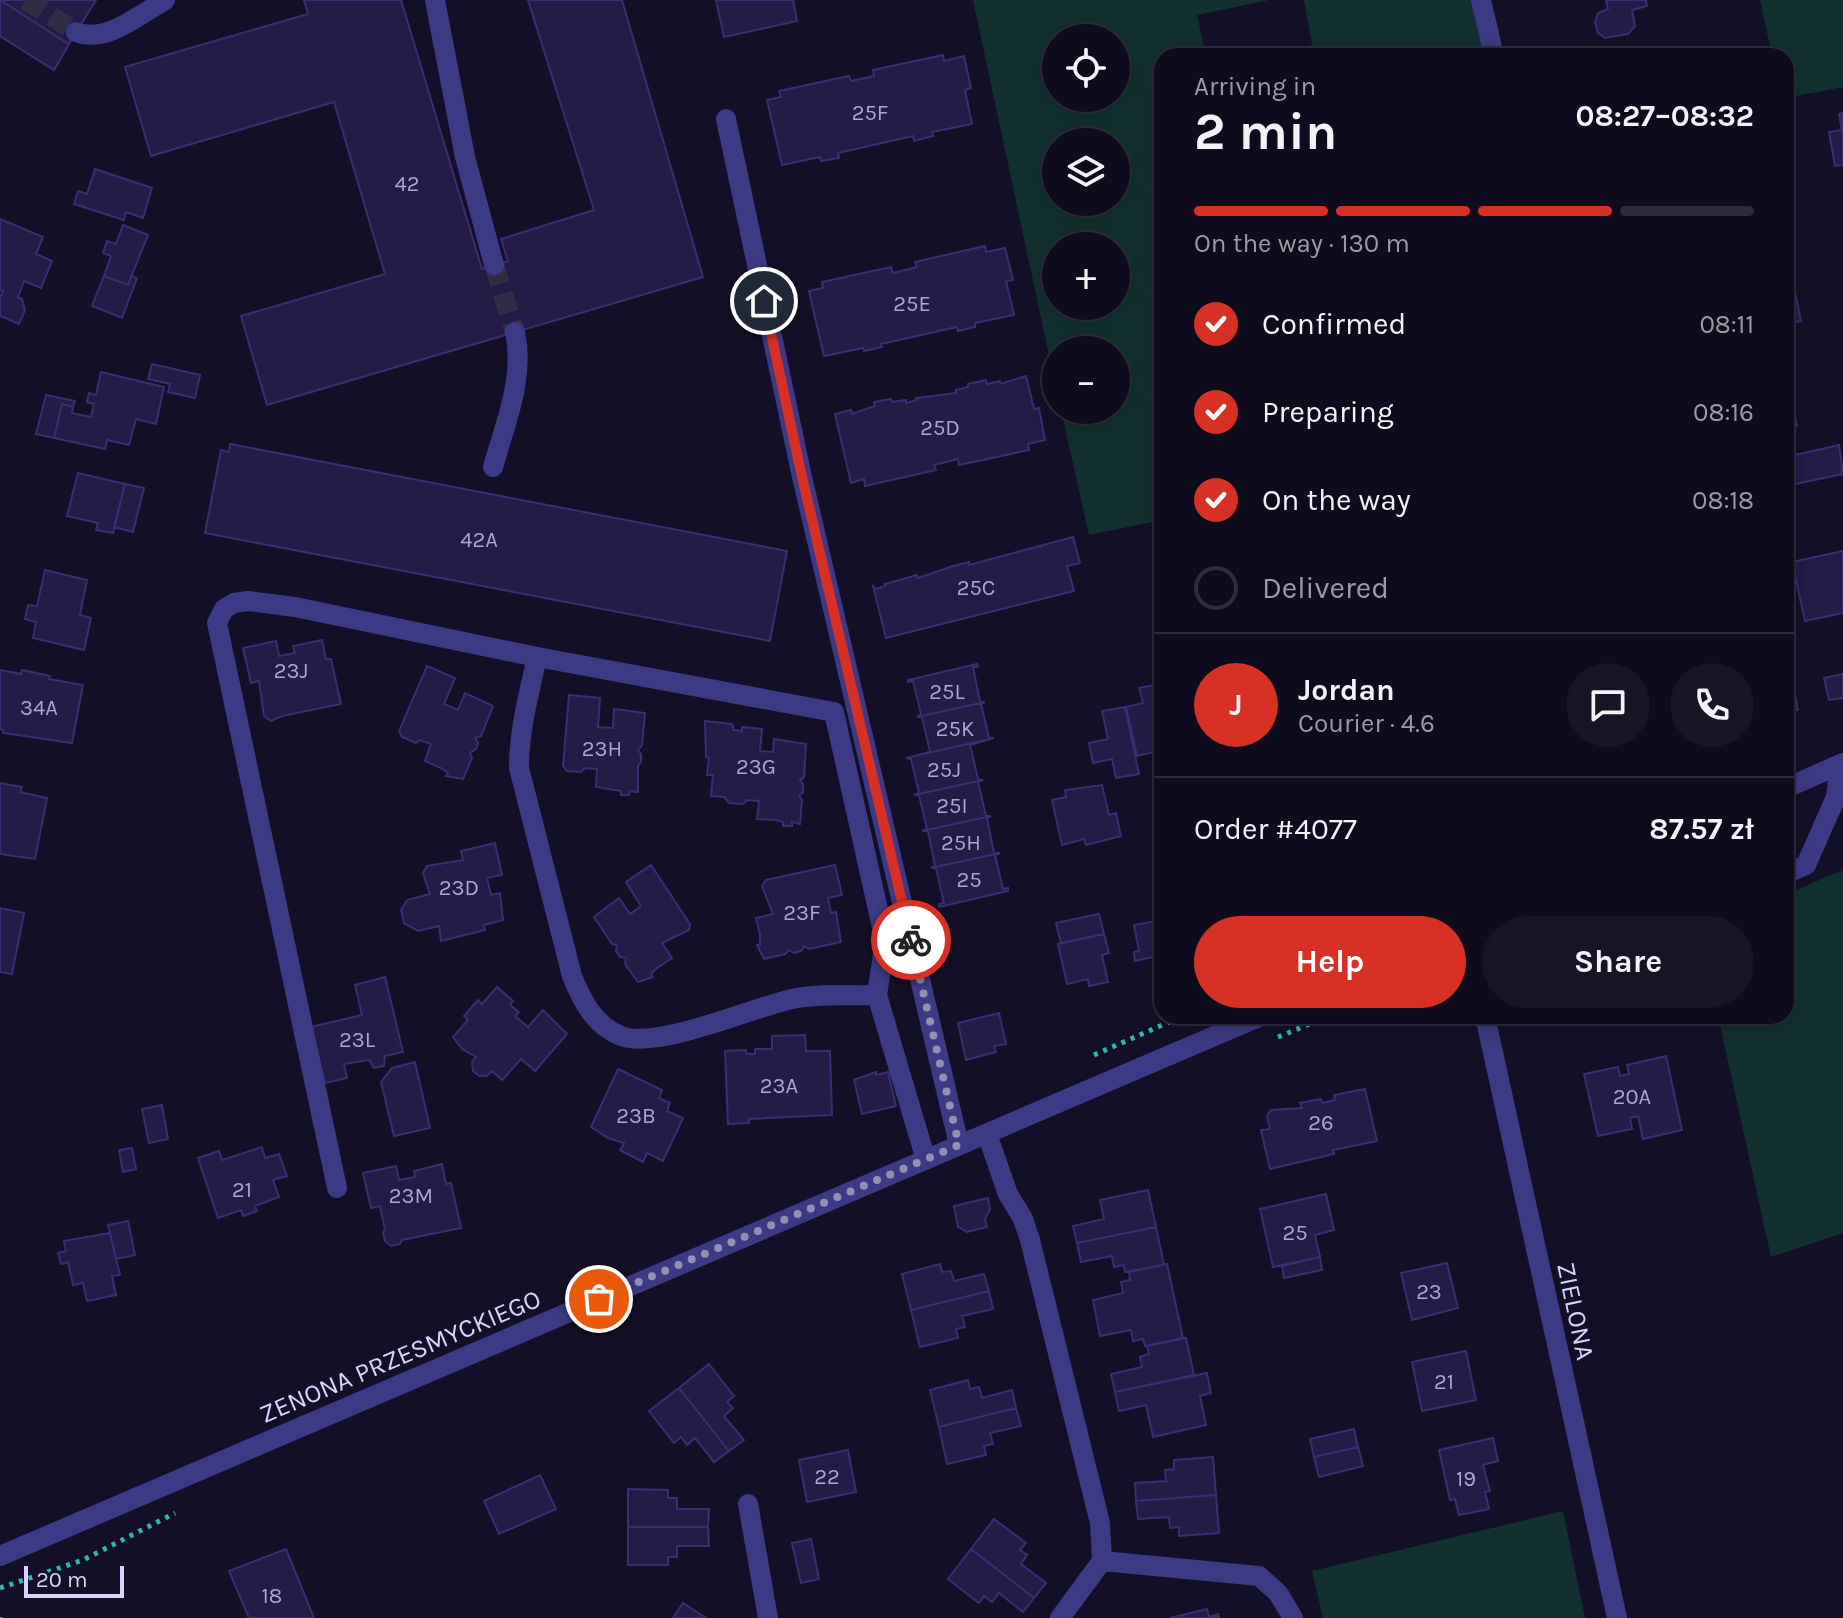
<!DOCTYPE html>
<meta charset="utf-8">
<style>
body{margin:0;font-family:Karla,sans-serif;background:#171425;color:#f1f3f6;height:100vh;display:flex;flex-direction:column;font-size:30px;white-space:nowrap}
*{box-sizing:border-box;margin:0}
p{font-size:26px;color:#9b9ba3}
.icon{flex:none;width:44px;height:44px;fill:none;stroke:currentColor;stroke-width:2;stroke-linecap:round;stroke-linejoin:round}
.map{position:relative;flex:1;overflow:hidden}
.drawer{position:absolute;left:1154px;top:48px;width:640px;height:976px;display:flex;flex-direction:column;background:#0e0b1c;border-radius:24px;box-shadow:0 4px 20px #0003,0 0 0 2px #2e2b3b}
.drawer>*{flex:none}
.buttons{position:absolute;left:1042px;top:24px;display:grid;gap:16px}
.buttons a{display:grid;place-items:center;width:88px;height:88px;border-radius:50%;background:#0e0b1c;box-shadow:0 4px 20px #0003,0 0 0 2px #2e2b3b;font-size:40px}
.scale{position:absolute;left:24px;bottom:20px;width:100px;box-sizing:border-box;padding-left:8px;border:4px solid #d9d4ff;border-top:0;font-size:22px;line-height:28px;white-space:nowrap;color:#d9d4ff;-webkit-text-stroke:6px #130f26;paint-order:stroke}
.pin{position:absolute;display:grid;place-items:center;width:68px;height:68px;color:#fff;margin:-34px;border:4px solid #fff;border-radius:50%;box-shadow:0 2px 8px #0007}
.courier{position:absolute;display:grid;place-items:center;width:80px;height:80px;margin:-40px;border:6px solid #d93025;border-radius:50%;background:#fff;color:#222;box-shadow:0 2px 10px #0007}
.overview em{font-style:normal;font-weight:700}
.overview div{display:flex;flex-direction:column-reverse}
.overview{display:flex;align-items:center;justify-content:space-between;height:136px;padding:0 40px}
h1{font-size:52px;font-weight:700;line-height:60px}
.bar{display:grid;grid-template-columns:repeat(4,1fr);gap:12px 8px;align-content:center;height:96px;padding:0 40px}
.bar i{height:10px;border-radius:6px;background:#2e2b3b}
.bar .on{background:#d93025}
.bar p{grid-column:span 4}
.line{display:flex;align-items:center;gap:20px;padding:0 40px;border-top:2px solid #2e2b3b}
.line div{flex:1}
.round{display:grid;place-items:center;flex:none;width:84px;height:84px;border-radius:42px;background:#171425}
ol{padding:0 40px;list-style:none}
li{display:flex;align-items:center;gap:24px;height:88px}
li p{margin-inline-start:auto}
li .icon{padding:8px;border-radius:50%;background:#d93025;color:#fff;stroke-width:4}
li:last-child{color:#9b9ba3}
li i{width:44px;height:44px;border:4px solid #2e2b3b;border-radius:50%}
.cta{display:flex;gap:16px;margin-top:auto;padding:16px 40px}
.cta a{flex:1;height:92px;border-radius:48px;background:#d93025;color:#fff;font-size:32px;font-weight:700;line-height:92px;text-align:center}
.cta a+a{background:#171425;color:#f1f3f6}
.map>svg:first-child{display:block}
.green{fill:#12302f;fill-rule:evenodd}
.building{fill:#241b47;stroke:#3b2d73;stroke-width:2}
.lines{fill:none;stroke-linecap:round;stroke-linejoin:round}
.minor-tunnel{stroke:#312d47;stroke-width:20;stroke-dasharray:20 10;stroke-linecap:butt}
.path{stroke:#2fb8b0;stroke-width:5;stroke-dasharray:4 6;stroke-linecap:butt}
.minor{stroke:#3d3a85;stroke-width:20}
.done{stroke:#948fb3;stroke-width:8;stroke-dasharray:0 14.4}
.route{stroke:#d93025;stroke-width:10}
.labels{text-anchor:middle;stroke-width:7;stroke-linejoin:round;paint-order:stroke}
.number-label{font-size:22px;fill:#aca6d1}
.street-label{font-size:26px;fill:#d9d4ff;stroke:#130f26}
</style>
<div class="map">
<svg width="1843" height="1618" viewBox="0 0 1843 1618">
<rect width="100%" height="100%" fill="#130f26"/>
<path class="green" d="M973,0H1269L1197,15L1206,56H1162V520L1089,535L1061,410H1116V350H1056V388ZM1056,38H1116V98H1056ZM1056,142H1116V202H1056ZM1056,246H1116V306H1056Z
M1304,0H1474L1486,56H1314Z
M1760,0H1843V87L1786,98V56H1772Z
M1843,870V1233L1771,1257L1718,1016H1786V894Z
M1563,1511L1585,1618H1323L1312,1571Z"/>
<path class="building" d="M0,0H96L69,44Z
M0,0L69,44L54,70L0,36Z
M304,0H401L482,269L508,261L501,239L594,210L528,0H622L703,277L267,405L241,316L385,274L334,102L151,156L125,67L308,14Z
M716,0H793L797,21L724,37Z
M1606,0H1646L1647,6L1632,10L1635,26L1628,34L1605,38L1598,33L1595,22L1598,13L1608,9Z
M943,55L944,61L964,56L971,88L965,90L972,124L932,132L933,136L914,141L913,136L838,153L839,158L821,161L820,157L782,165L767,100L781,97L779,91L849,76L851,81L874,76L873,70Z
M1843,113V165L1835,166L1829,132L1842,130L1839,114Z
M95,169L152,188L143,218L126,212L124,220L74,204L78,191L87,194Z
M0,219L43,237L36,254L52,261L41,288L24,281L18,297L22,299L25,310L19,324L0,316V298L3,291L0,290Z
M123,225L148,235L128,285L104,276L111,256L103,253L107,241L116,244Z
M985,246L986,252L1005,248L1013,280L1006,281L1014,315L975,323V327L958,331L957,327L881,344L882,347L864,351L863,348L824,356L809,291L823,288L822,282L891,267L893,273L917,267L915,262Z
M1787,254L1801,321L1786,324V255Z
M104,276L128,285L131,276L137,278L122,318L92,306Z
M152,364L200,375L195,398L168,392L170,384L148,379Z
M101,372L164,387L156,424L136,419L129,445L107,440L105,449L54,438L62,404L73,407L72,413L91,417L94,404L87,402L89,393L96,395Z
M1026,376L1034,409L1039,408L1045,440L1028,444L1029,450L959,465L958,459L934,465L936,470L865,486L864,479L851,483L835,414L851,410L852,414L875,406L874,402L891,399L892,402L906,400V403L917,400L916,398L956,393V390L968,387V384L986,380L987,384L1000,381V384Z
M1786,377L1797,426L1786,428Z
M46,395L75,401L73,407L62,404L54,438L36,434Z
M230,444L787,551L770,641L205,533L221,450L229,452Z
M1839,445L1843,474L1786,486V457Z
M78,473L125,484L113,533L96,530L98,523L67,516Z
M125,484L144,488L133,532L114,527Z
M1073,537L1080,563L1067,566L1074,591L886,638L873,586L876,589L885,586V584L917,575L918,578L953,566L969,562V565Z
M1843,551V613L1805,621L1792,562Z
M45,570L87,580L80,615L91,618L84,650L33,638L36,622L25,619L28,605L37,606Z
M322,640L326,659H331L341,704L282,716L271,721L264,716L259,681L251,683L243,648L276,641L279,656L295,653L293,646Z
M977,664L978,667H973L980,702H985L917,717L921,714L913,681L908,682V680Z
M427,666L455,678L444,704L458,710L465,693L493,706L481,736L475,738L478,743L476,749L470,753L472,758L463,779L446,776L448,773L441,768L425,761L431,744L420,740L416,743L402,737L399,731Z
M0,670L21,674L22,670L50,676L49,679L83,685L72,743L3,733V730L0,729Z
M1843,674V698L1829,700L1824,678Z
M1159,684L1162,697V750L1137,756L1126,707L1143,703L1139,688Z
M1795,694L1798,710L1786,712V696Z
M569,695L600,698L598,727L613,728L614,709L645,713L642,745L638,750L641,754V762L638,766V792L630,791L629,795H621V791L596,787L597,769L585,768L581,772L567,771L563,766Z
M985,702L981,704L989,738H994L906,758L930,752L922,717H917Z
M1125,707L1139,774L1116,778L1112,759L1093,763L1089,743L1108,739L1102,711Z
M705,721L732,724L734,730L742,731V727L762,729L760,751L773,752L774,739L806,744L804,777L800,780L803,784V792L799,796L802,800L800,824L792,822V826H783V822L775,820L757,819L759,801L747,800L743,804L729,803L724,797L711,796L713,775H707L709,758L706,757Z
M994,738L970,745L978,779L983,780L914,795L919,793L911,759L906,758Z
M983,780L978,782L986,816H991L922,831L927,829L919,795H914Z
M0,783L22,787L20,792L47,798L35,859L0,854Z
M1102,785L1109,815L1116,813L1121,836L1086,845L1084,839L1062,845L1052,800L1066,797L1065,790Z
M991,816L987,818L994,853H1000L931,868L935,866L928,831H922Z
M495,843L502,875L487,878L491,895L500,893L503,920L484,925L485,930L441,941L439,926L418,931L404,923L401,910L407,900L430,894L423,873L427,866L463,860L461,851Z
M1000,853L995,855L1003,889L1008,888V891L939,907V904L944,903L936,868H931Z
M651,865L690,924L689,930L662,943L672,958L657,968L651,974L653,977L638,982L625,964L626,958L620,957L616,951L617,945L612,944L594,917L619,898L630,914L641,906L626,882Z
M835,865L842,895L828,898L831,913L836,912L841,942L809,949L804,946L801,951L794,953L789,950L785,954L764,959L757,945L760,944V935L756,918L773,914L762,886L766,880Z
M0,908L24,913L12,974L0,972Z
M1099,914L1104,934L1061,943L1056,923Z
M1157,921L1162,955L1135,961L1134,952L1139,951L1134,925Z
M1104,934L1109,953L1102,955L1108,982L1089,986L1088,979L1067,984L1058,944Z
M385,977L403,1052L385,1056L384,1066L374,1068L369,1060L344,1064L347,1078L325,1083L311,1027L362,1015L355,985Z
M497,987L513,1001L510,1005L519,1012L515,1016L528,1027L543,1010L567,1034L535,1071L521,1059L502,1080L492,1071L487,1076H479L473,1071L472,1062L476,1057L462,1049L453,1037L468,1020L464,1016L478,1000L482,1004Z
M999,1013L1006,1044L994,1046L996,1052L966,1060L958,1023Z
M805,1035L806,1051H830L832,1115L749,1119V1123L728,1124L725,1051L746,1050V1054H755V1049H772V1036Z
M1666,1056L1682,1130L1643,1139L1638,1116L1630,1118L1632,1129L1598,1136L1584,1074L1618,1067L1620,1076L1629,1074L1627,1065Z
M415,1062L430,1128L394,1136L381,1082L392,1068Z
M618,1069L662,1090L659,1098L670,1103L667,1111L683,1118L663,1161L647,1153L643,1162L620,1150L624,1143L608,1138L591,1127Z
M876,1072V1075L888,1072L896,1106L862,1114L854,1080Z
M1365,1089L1377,1141L1333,1150L1334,1154L1270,1169L1261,1130L1270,1129L1267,1116L1271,1110L1302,1108L1300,1103L1321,1099L1322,1103L1335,1100L1334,1095Z
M162,1105L168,1139L149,1143L142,1109Z
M262,1147L265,1158L279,1154L287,1176L273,1180L279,1197L255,1206L257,1211L243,1216L241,1210L218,1218L198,1158L219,1151L222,1160Z
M132,1148L136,1169L123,1172L119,1150Z
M442,1164L446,1184L451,1183L461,1228L402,1240L400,1244L391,1246L385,1241L383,1233L385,1230L380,1206L371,1208L363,1173L396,1166L399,1180L415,1177L414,1171Z
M1148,1190L1156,1227L1077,1243L1073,1226L1104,1219L1100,1200Z
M1326,1194L1334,1230L1315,1235L1320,1257L1273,1267L1260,1209Z
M988,1198L990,1209L985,1219L987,1227L967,1232L958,1227L954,1206Z
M128,1221L135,1255L116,1259L108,1225Z
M1156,1227L1164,1265L1125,1272L1124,1265L1114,1267L1112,1256L1081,1262L1077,1243Z
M110,1233L120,1275L112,1276L116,1295L87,1301L83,1283L73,1285L68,1262L61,1264L58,1253L66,1251L64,1241Z
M1320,1257L1322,1270L1284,1278L1282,1266Z
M1447,1263L1458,1308L1412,1320L1401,1273Z
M940,1264L942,1272L951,1271L954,1281L984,1274L989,1291L911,1310L902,1274Z
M1167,1264L1183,1338L1145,1346L1143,1339L1133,1341L1131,1330L1100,1336L1093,1300L1123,1293L1121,1282L1130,1280L1129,1272Z
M989,1291L993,1309L962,1316L965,1327L956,1329L958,1338L920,1347L911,1310Z
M1186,1338L1194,1375L1115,1392L1111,1374L1142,1367L1140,1357L1149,1354L1147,1346Z
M1466,1351L1476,1400L1422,1411L1412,1362Z
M709,1364L734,1396L727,1402L733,1408L724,1416L744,1440L729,1451L679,1388Z
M1207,1373L1211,1393L1200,1396L1206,1425L1153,1437L1146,1405L1119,1411L1115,1392Z
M968,1380L970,1389L979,1387L982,1398L1012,1390L1016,1408L939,1427L930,1390Z
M679,1388L729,1451L714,1462L695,1438L687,1445L681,1437L674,1443L649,1411Z
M1016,1408L1021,1426L990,1433L993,1444L984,1446L986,1455L947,1464L939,1427Z
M1354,1429L1358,1447L1314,1457L1310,1439Z
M1493,1438L1498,1461L1483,1465L1490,1491L1485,1492L1489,1509L1459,1515L1455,1499L1450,1500L1439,1450Z
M1358,1447L1363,1466L1319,1477L1314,1457Z
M848,1450L856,1492L807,1502L799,1460Z
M1213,1457L1216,1495L1136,1501L1135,1483L1166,1481L1165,1470L1174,1469V1460Z
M540,1475L556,1509L499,1534L484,1501Z
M628,1489L668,1490V1498H677V1509H709L708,1527H628Z
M1216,1495L1219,1533L1179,1536V1527L1170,1528L1169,1517L1138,1519L1136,1501Z
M994,1519L1026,1543L1020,1550L1027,1555L1021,1564L1046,1583L1034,1598L971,1549Z
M628,1527H708L709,1546H677V1557H668V1565H628Z
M811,1539L819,1579L801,1583L792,1543Z
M286,1549L314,1618H249L229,1571Z
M971,1549L1034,1598L1023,1612L999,1593L992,1602L984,1596L979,1603L948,1579Z
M683,1603L706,1618H673Z
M1207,1609L1209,1617L1218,1614L1219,1618H1170Z"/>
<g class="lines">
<path class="minor-tunnel" d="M26,0L76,32
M494,265L515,332"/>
<path class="path" d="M1278,1037L1329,1016
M1094,1055L1183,1016
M0,1588L83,1560L175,1513
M0,1617V1618"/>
<path class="minor" d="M435,0L465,157L494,265
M1481,0L1494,56
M76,32C106,44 139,15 165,0
M726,119L802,477L959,1145
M493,467C505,424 525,378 515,332
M537,657C529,694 519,730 519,768L572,976C582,1001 595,1026 621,1036C657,1050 751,1008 792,999C818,993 850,996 877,995L926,1160
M1786,788L1843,763
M1786,874L1806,865L1836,797L1840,765
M1485,1016L1617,1618
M987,1134L1008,1194L1023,1219L1030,1240L1100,1523L1102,1561L1060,1618
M337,1188L217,623L224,609L234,603L248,601L295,607L537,657L834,712L885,941L877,995
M748,1504L768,1618
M0,1556L1261,1016
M1102,1561L1259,1576L1278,1593L1293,1618"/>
</g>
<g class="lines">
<path class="done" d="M599,1299L959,1145L911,940"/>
<path class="route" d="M764,301L802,477L911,940"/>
</g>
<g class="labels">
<g class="number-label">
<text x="870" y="120">25F</text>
<text x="407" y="191">42</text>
<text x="912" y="311">25E</text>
<text x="940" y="435">25D</text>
<text x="479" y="547">42A</text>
<text x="976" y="595">25C</text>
<text x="291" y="678">23J</text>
<text x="947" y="699">25L</text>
<text x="39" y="715">34A</text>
<text x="955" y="736">25K</text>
<text x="602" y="756">23H</text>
<text x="756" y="774">23G</text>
<text x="944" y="777">25J</text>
<text x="952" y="813">25I</text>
<text x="961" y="850">25H</text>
<text x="969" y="887">25</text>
<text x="459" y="895">23D</text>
<text x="802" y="920">23F</text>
<text x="357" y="1047">23L</text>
<text x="779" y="1093">23A</text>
<text x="1632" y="1104">20A</text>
<text x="636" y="1123">23B</text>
<text x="1321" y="1130">26</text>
<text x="242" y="1197">21</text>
<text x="411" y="1203">23M</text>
<text x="1295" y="1240">25</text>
<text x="1429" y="1299">23</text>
<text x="1444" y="1389">21</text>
<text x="827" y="1484">22</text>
<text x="1466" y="1486">19</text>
<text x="272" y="1603">18</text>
</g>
<g class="street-label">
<text transform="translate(1576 1311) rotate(78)" y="9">ZIELONA</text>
<text transform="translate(400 1356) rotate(-23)" y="9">ZENONA PRZESMYCKIEGO</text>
</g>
</g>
</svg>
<div class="buttons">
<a><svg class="icon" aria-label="locate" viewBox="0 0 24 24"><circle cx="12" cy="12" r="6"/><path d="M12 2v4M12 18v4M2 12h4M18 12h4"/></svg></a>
<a><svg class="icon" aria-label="layers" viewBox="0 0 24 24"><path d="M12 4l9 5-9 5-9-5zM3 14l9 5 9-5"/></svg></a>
<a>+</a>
<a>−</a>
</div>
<div class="scale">20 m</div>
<div class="pin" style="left:599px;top:1299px;background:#ea580c"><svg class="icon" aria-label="bag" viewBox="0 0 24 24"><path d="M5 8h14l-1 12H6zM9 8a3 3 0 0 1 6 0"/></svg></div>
<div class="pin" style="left:764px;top:301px;background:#1f2937"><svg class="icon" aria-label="home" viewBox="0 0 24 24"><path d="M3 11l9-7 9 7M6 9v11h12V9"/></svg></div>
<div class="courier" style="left:911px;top:940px"><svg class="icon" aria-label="bike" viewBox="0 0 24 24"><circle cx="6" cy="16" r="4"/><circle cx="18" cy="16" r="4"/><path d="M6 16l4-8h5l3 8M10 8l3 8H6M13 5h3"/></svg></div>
<section class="drawer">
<div class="overview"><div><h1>2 min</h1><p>Arriving in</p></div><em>08:27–08:32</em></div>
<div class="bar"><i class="on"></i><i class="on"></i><i class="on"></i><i></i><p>On the way · 130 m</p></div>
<ol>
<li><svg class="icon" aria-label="check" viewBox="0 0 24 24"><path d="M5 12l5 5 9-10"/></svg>Confirmed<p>08:11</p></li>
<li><svg class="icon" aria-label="check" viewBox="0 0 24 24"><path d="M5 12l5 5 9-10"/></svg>Preparing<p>08:16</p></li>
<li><svg class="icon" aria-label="check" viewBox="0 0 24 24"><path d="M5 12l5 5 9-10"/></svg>On the way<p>08:18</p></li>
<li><i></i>Delivered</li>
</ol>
<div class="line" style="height:144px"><b class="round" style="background:#d93025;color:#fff">J</b><div><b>Jordan</b><p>Courier · 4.6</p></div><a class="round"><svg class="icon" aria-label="chat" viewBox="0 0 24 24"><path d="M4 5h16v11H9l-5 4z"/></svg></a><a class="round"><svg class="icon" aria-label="phone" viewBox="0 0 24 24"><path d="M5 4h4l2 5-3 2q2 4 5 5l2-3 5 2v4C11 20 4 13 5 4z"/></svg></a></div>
<div class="line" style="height:104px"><div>Order #4077</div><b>87.57 zł</b></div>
<div class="cta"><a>Help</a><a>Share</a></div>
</section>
</div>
